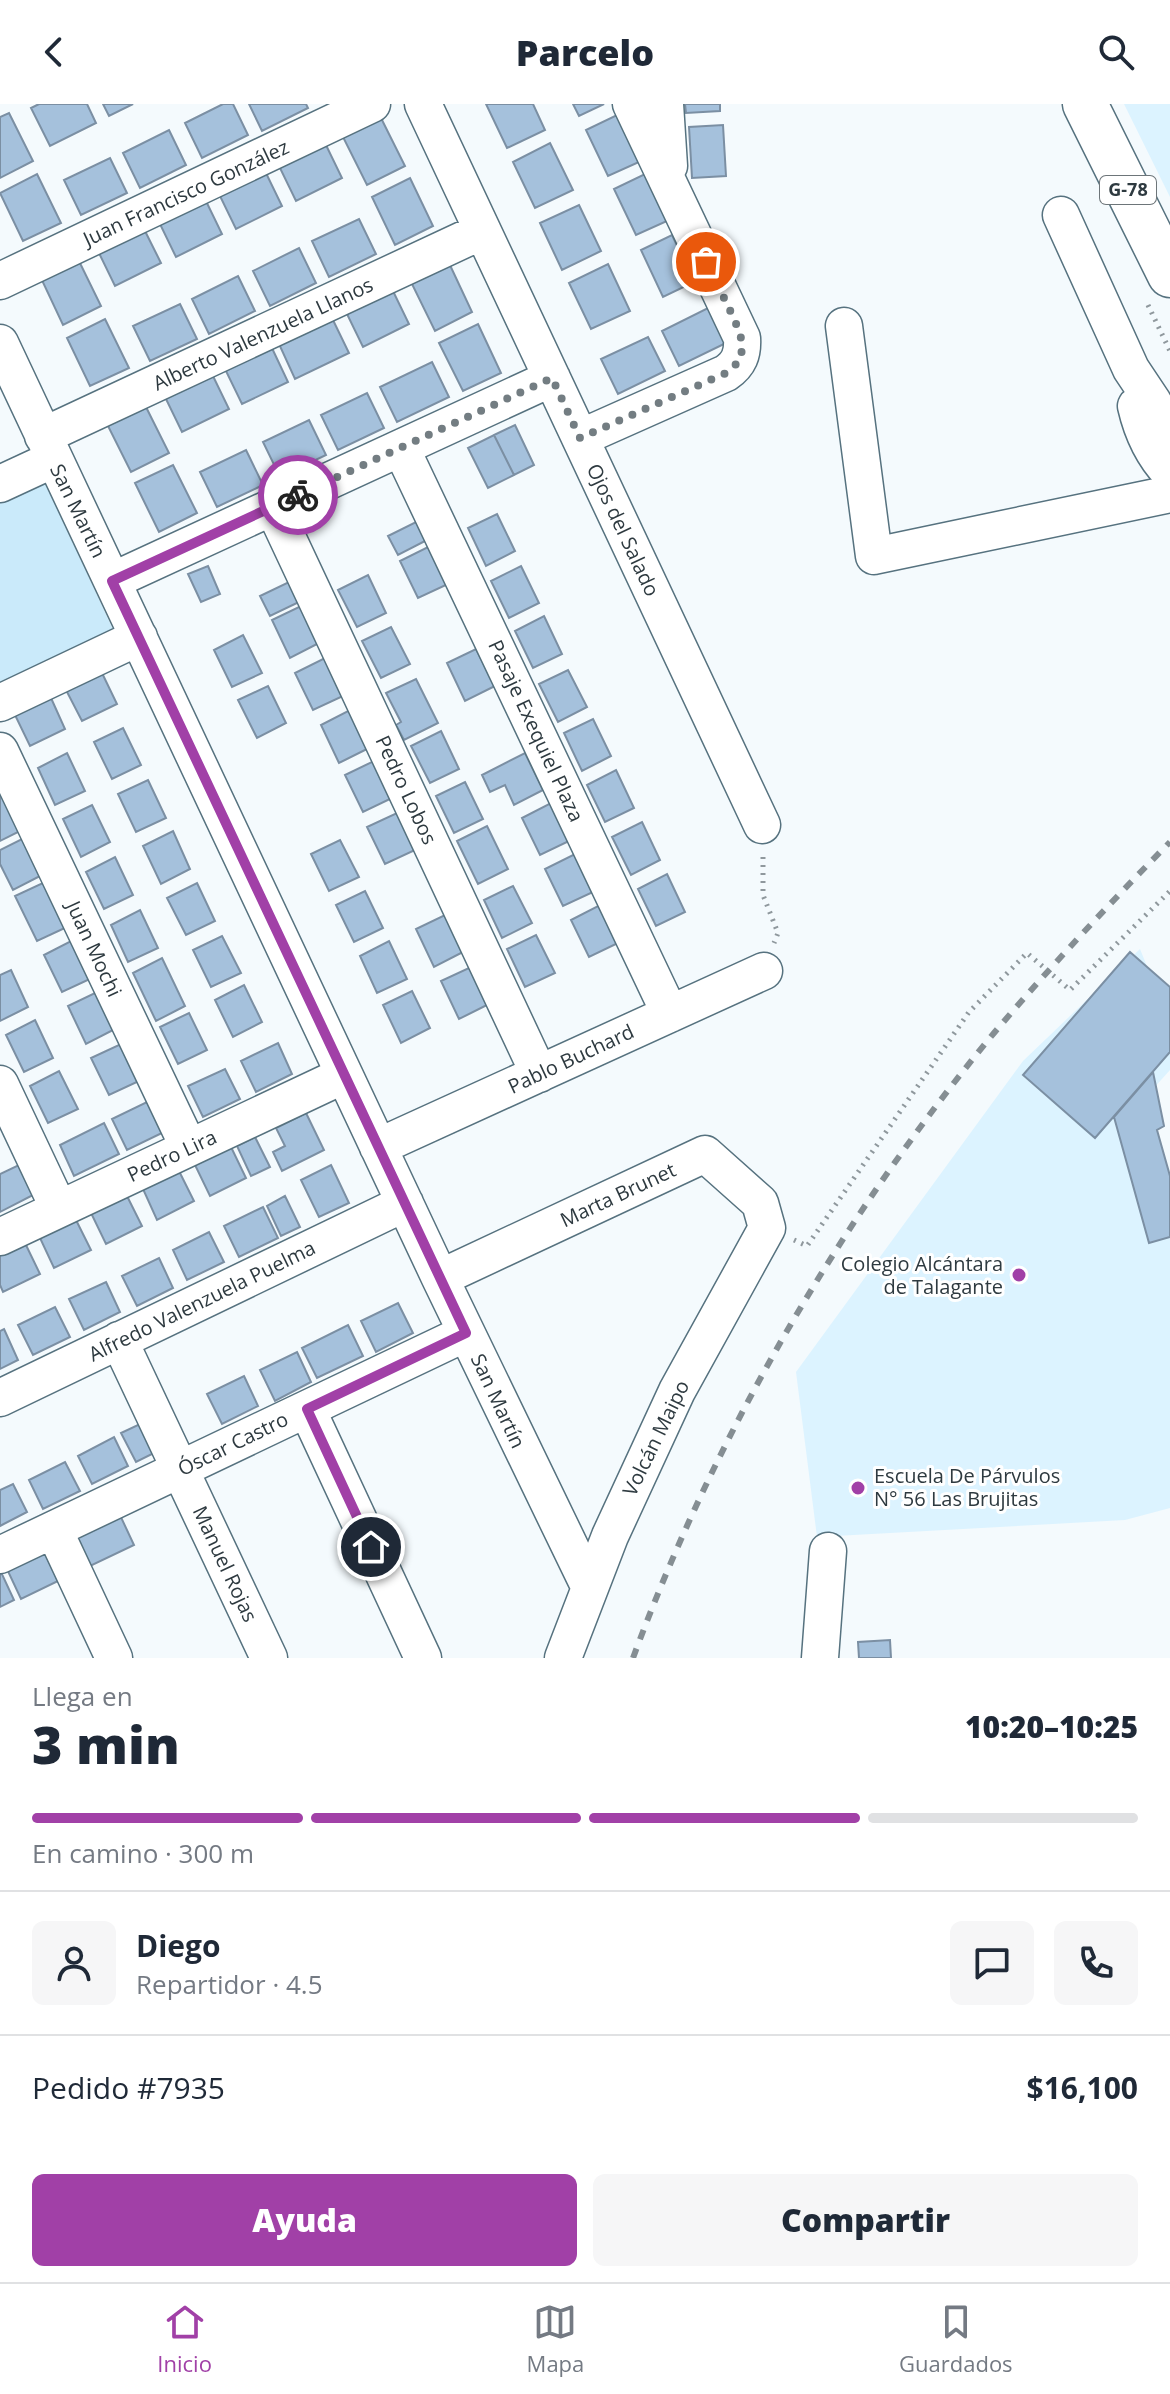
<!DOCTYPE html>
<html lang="es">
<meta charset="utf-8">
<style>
body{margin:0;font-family:"Open Sans",sans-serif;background:#f6f6f7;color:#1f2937;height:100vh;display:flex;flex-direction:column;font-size:30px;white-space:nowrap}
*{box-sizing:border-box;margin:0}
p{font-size:26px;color:#747a83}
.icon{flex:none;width:44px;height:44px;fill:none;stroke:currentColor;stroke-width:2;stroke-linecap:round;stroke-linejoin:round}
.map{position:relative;height:1554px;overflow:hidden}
.sheet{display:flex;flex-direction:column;background:#fff;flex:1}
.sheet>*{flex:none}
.pin{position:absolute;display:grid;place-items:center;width:68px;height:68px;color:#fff;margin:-34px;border:4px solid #fff;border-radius:50%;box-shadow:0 2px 8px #0007}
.courier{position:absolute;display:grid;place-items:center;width:80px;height:80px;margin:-40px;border:6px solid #a140a7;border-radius:50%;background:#fff;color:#222;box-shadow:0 2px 10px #0007}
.head em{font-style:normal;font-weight:800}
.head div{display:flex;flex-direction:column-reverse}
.head{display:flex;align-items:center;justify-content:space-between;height:136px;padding:0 32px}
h1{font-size:52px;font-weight:800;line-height:60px}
.bar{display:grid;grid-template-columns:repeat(4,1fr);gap:12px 8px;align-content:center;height:96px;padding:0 32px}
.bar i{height:10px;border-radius:6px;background:#e0e1e3}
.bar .on{background:#a140a7}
.bar p{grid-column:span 4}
.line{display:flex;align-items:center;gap:20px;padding:0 32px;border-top:2px solid #e0e1e3}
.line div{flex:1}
.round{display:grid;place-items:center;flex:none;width:84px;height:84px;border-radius:12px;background:#f6f6f7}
.action{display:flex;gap:16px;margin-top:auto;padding:16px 32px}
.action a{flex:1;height:92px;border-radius:12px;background:#a140a7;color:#fff;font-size:32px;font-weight:800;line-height:92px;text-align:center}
.action a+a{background:#f6f6f7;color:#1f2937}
header{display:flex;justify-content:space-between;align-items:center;height:104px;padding:0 32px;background:#fff;font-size:36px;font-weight:800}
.tabs{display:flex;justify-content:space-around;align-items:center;height:112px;border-top:2px solid #e0e1e3;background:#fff;font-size:22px;color:#747a83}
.tabs a{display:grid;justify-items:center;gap:4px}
.tabs .on{color:#a140a7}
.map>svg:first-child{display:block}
.built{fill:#dcf3ff}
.green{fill:#caeafa}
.building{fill:#a5c1dc;stroke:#7b8fa3;stroke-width:2}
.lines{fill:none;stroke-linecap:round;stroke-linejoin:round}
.street-casing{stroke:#56727f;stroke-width:39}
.primary-casing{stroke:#56727f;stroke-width:47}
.path{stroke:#8f989d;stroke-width:5;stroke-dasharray:2 6;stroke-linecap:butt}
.street{stroke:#fff;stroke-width:36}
.primary{stroke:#fff;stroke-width:44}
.rail{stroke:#858e93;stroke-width:6;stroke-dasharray:10 10;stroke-linecap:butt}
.done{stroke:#737d82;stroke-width:8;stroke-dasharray:0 14.4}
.route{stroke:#a140a7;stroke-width:10}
.poi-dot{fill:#a140a7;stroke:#fff;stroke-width:3}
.labels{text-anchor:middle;stroke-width:6;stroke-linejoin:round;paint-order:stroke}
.shield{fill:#fff;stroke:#6d7579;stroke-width:2}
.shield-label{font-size:18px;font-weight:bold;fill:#2e3a40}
.street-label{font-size:20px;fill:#2e3a40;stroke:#fff}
.poi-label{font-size:20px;fill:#2e3a40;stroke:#fff;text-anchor:end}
</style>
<header><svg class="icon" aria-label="back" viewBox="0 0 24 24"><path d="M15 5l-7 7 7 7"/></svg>Parcelo<svg class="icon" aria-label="search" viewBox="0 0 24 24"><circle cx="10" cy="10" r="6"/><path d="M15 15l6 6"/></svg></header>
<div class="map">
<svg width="1170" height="1554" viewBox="0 0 1170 1554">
<rect width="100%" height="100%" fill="#f4fafd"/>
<path class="built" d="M1124,0H1170V93L1127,6Z
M1140,845L1170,919V966L1143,996L1170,1074V1404L1125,1416L817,1433L796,1268L1023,957Z"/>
<path class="green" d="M44,376L116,532L0,586V397Z"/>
<path class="building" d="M39,0H87L96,19L50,42L31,4Z
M103,0H133L109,12Z
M223,0H233L248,31L202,54L185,19Z
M249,0H306L308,4L262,27Z
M486,0H533L545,26L507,44Z
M573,0H604L579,12Z
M685,0H720V7L686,9Z
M9,9L33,57L0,74V13Z
M617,11L639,58L608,72L586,26Z
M381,14L405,62L367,81L343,33Z
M723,21L726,72L692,74L689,23Z
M169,26L186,61L140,84L123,49Z
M325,39L342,74L296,97L279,62Z
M550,39L573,86L535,104L513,58Z
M110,54L127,89L81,111L64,76Z
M265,67L282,102L236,125L219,90Z
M37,70L61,119L23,137L0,89Z
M645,70L667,117L636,131L614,85Z
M410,74L433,122L395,141L372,93Z
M205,95L222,130L176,153L159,118Z
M579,101L601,147L562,166L540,119Z
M359,115L376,150L329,173L312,137Z
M144,125L161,159L115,182L98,147Z
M672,131L694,178L663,193L641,146Z
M299,144L316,179L270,202L253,167Z
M77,153L101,202L63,221L40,172Z
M449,159L472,208L435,227L411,178Z
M608,160L630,207L591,225L569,179Z
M238,172L255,207L209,230L192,195Z
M392,185L409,220L363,243L346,208Z
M180,200L197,235L150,257L133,222Z
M708,204L726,239L679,262L662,227Z
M332,214L349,249L295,275L279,240Z
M105,215L129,264L90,282L67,234Z
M478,220L501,269L463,287L439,239Z
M648,233L665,267L618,290L601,255Z
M271,242L288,278L242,300L225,265Z
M432,258L449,293L397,318L380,283Z
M212,270L229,305L182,328L165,293Z
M367,289L384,324L338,346L321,311Z
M145,301L169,349L131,368L107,320Z
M309,316L326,351L280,373L263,338Z
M515,321L534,361L514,371L494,331Z
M494,331L514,371L488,384L468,344Z
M246,346L263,381L217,403L200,368Z
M173,361L197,409L159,428L135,379Z
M497,410L515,447L486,462L468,424Z
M418,417L427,436L398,451L388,432Z
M430,442L448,480L418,494L400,457Z
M208,462L220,490L201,498L188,470Z
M521,462L539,499L509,514L491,477Z
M368,471L386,509L357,523L338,486Z
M289,478L299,498L270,512L260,492Z
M301,502L319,539L290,554L272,516Z
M544,512L562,550L533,564L515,527Z
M391,523L410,560L381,574L362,537Z
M243,531L262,569L232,583L214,546Z
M476,545L495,582L465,597L447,559Z
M325,554L343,592L313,606L295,569Z
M568,566L587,603L558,618L539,580Z
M102,569L117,600L82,617L66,586Z
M416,575L438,619L404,636L396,621L401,618L386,589Z
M268,582L286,619L257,634L238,596Z
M51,594L65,625L30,642L15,611Z
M350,606L369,644L339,659L321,621Z
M593,615L611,652L582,667L564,629Z
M123,624L141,661L112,675L94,638Z
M441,627L459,665L430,679L411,642Z
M67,649L85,687L55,701L38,664Z
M525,649L543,686L514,701L505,681L490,688L482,671Z
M374,657L392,694L363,708L345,671Z
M616,666L634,704L605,718L587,681Z
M148,676L166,714L136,728L118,690Z
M465,678L483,715L454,729L436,692Z
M0,684L20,727L0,737Z
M551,699L569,737L540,751L522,714Z
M92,701L110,738L81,753L63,715Z
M397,709L415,746L385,760L367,723Z
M642,718L660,756L631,771L612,733Z
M487,722L508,765L478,780L457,737Z
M173,727L190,765L161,780L143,742Z
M24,734L42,771L13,786L0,760V746Z
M340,736L359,773L329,787L311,750Z
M575,750L593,788L563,802L545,765Z
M115,753L133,791L104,805L86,768Z
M667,770L685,808L656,822L638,785Z
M45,778L67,823L37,837L15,792Z
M197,779L215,817L186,831L167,794Z
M513,782L532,819L502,834L484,796Z
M365,787L383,824L354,838L336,801Z
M600,801L618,839L589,853L571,816Z
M140,806L158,844L128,858L111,821Z
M445,811L463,848L434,863L416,825Z
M536,831L555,869L525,883L507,845Z
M222,832L241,869L211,883L193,846Z
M73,836L92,874L62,888L44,851Z
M389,837L407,875L377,889L360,852Z
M1130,848L1170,883V948L1095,1034L1023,971Z
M162,854L185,902L156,917L133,869Z
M471,863L489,900L459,915L441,877Z
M11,866L28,903L0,917V871Z
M244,881L262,918L233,933L215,896Z
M412,887L430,924L401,939L383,901Z
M97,888L115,925L86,940L68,902Z
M189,909L207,946L178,960L160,923Z
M35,916L53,954L24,968L6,931Z
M278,939L292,970L256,988L241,957Z
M121,940L139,977L109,991L91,954Z
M225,965L240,995L203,1013L188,982Z
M59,967L78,1005L48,1019L30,982Z
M1153,968L1164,1022L1157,1026L1170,1072V1133L1149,1139L1114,1013Z
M149,997L164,1028L127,1046L112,1015Z
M306,1009L324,1046L282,1067L273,1048L285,1042L276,1024Z
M104,1019L119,1050L74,1072L60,1041Z
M255,1033L270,1063L251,1072L237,1042Z
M231,1043L246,1074L210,1092L195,1061Z
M21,1060L35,1090L0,1108V1070Z
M331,1061L349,1099L319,1113L301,1076Z
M179,1067L194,1097L157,1116L143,1085Z
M127,1092L142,1122L106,1140L91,1109Z
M285,1092L300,1123L281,1132L267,1102Z
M263,1103L278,1134L239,1153L224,1122Z
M76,1116L91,1146L54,1164L40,1134Z
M209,1128L224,1158L187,1176L173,1146Z
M25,1139L40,1170L3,1188L0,1181V1151Z
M159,1154L173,1184L137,1202L122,1172Z
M106,1178L120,1208L84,1226L69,1195Z
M398,1199L413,1229L376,1248L361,1217Z
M55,1203L70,1233L33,1251L18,1221Z
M348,1221L363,1252L317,1274L302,1244Z
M4,1225L18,1256L0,1265V1227Z
M297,1248L311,1278L275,1297L260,1266Z
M244,1272L258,1302L222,1320L207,1290Z
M140,1320L154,1349L136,1358L121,1329Z
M114,1333L128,1362L92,1380L78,1352Z
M65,1358L80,1387L43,1405L29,1376Z
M13,1380L27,1408L0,1422V1386Z
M119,1409L134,1441L88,1463L73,1432Z
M43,1445L58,1477L21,1495L6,1463Z
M0,1466L14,1496L0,1503Z
M890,1536L891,1554H859L858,1538Z"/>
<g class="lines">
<defs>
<path id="street" d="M423,0L762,721
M665,0L669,62
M1061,111L1131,265L1153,298L1170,328
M0,177L372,0
M844,222L874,452L1170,390
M0,239L440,1174L590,1484
M1136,302C1142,328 1152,350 1170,369
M43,332L482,127
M580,334L726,269C739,260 743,250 742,234L631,0
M401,344L670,910
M0,380L54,355
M273,403L539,970
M112,477L552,274
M0,599L139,533
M0,647L189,1044
M0,980L59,1105
M378,1043L764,867
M0,1133L344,971
M440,1174L705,1050L760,1099L767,1124L677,1287L610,1432L563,1554
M119,1236L269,1554
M0,1294L405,1099
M307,1305L423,1554
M54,1426L114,1554
M0,1451L466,1229
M820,1554L828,1447"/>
<path id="primary" d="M1085,0L1170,171"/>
</defs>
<use href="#street" class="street-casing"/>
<use href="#primary" class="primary-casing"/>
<path class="path" d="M1148,201L1170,247
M763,753V791L778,829L774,839
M794,1136L807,1142L969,908L1027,849L1070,886L1170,787"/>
<use href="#street" class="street"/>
<use href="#primary" class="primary"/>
<path class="rail" d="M633,1554C715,1331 842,1112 994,929C1050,863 1109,800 1170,738"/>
</g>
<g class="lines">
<path class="done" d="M298,391L552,274L580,334L726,269C736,262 742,255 742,242C743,226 714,176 706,158"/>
<path class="route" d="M298,391L112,477L466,1229L307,1305L371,1443"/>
</g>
<g class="poi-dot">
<circle cx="1019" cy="1171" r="8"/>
<circle cx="858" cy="1384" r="8"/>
</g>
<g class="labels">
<rect class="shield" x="1100" y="72" width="56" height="28" rx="6"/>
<g class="shield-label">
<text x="1128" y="92">G-78</text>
</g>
<g class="street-label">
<text transform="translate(186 89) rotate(-25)" y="7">Juan Francisco González</text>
<text transform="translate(263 230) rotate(-25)" y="7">Alberto Valenzuela Llanos</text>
<text transform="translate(78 407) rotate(64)" y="7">San Martín</text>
<text transform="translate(623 426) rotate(65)" y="7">Ojos del Salado</text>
<text transform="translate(536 627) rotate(65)" y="7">Pasaje Exequiel Plaza</text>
<text transform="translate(406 686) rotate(65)" y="7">Pedro Lobos</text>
<text transform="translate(94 845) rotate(65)" y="7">Juan Mochi</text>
<text transform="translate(571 955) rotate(-25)" y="7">Pablo Buchard</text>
<text transform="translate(172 1052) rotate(-25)" y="7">Pedro Lira</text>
<text transform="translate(618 1091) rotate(-25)" y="7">Marta Brunet</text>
<text transform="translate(202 1197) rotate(-26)" y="7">Alfredo Valenzuela Puelma</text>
<text transform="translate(498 1297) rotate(65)" y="7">San Martín</text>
<text transform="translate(656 1334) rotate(-64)" y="7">Volcán Maipo</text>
<text transform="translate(233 1340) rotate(-26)" y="7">Óscar Castro</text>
<text transform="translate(225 1460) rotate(65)" y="7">Manuel Rojas</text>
</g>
<g class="poi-label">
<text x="1003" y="1167">Colegio Alcántara<tspan x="1003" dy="23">de Talagante</tspan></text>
<text x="874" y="1379" text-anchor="start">Escuela De Párvulos<tspan x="874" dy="23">N° 56 Las Brujitas</tspan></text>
</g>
</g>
</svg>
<div class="pin" style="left:706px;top:158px;background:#ea580c"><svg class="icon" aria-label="bag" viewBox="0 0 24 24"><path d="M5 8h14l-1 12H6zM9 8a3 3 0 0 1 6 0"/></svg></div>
<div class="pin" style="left:371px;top:1443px;background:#1f2937"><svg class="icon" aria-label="home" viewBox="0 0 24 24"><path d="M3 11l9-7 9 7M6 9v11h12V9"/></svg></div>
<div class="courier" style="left:298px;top:391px"><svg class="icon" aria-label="bike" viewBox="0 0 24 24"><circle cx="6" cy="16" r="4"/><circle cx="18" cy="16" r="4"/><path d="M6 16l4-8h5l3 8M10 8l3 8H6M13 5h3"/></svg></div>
</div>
<section class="sheet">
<div class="head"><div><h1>3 min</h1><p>Llega en</p></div><em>10:20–10:25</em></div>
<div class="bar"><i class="on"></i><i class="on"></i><i class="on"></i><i></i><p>En camino · 300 m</p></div>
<div class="line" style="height:144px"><a class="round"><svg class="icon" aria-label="person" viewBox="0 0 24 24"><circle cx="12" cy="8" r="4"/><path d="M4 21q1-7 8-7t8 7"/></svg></a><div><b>Diego</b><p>Repartidor · 4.5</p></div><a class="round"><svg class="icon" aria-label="chat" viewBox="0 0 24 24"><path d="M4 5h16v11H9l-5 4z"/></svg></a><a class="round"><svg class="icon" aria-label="phone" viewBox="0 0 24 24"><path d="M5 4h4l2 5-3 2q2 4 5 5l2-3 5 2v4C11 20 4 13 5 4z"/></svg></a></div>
<div class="line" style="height:104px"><div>Pedido #7935</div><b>$16,100</b></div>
<div class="action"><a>Ayuda</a><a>Compartir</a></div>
</section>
<nav class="tabs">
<a class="on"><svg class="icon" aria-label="home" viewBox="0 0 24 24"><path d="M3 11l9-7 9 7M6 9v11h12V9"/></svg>Inicio</a>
<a><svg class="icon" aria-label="map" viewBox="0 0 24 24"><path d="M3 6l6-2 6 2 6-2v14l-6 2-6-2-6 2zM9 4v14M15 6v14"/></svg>Mapa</a>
<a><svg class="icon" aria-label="saved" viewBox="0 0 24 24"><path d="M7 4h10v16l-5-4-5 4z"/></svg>Guardados</a>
</nav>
